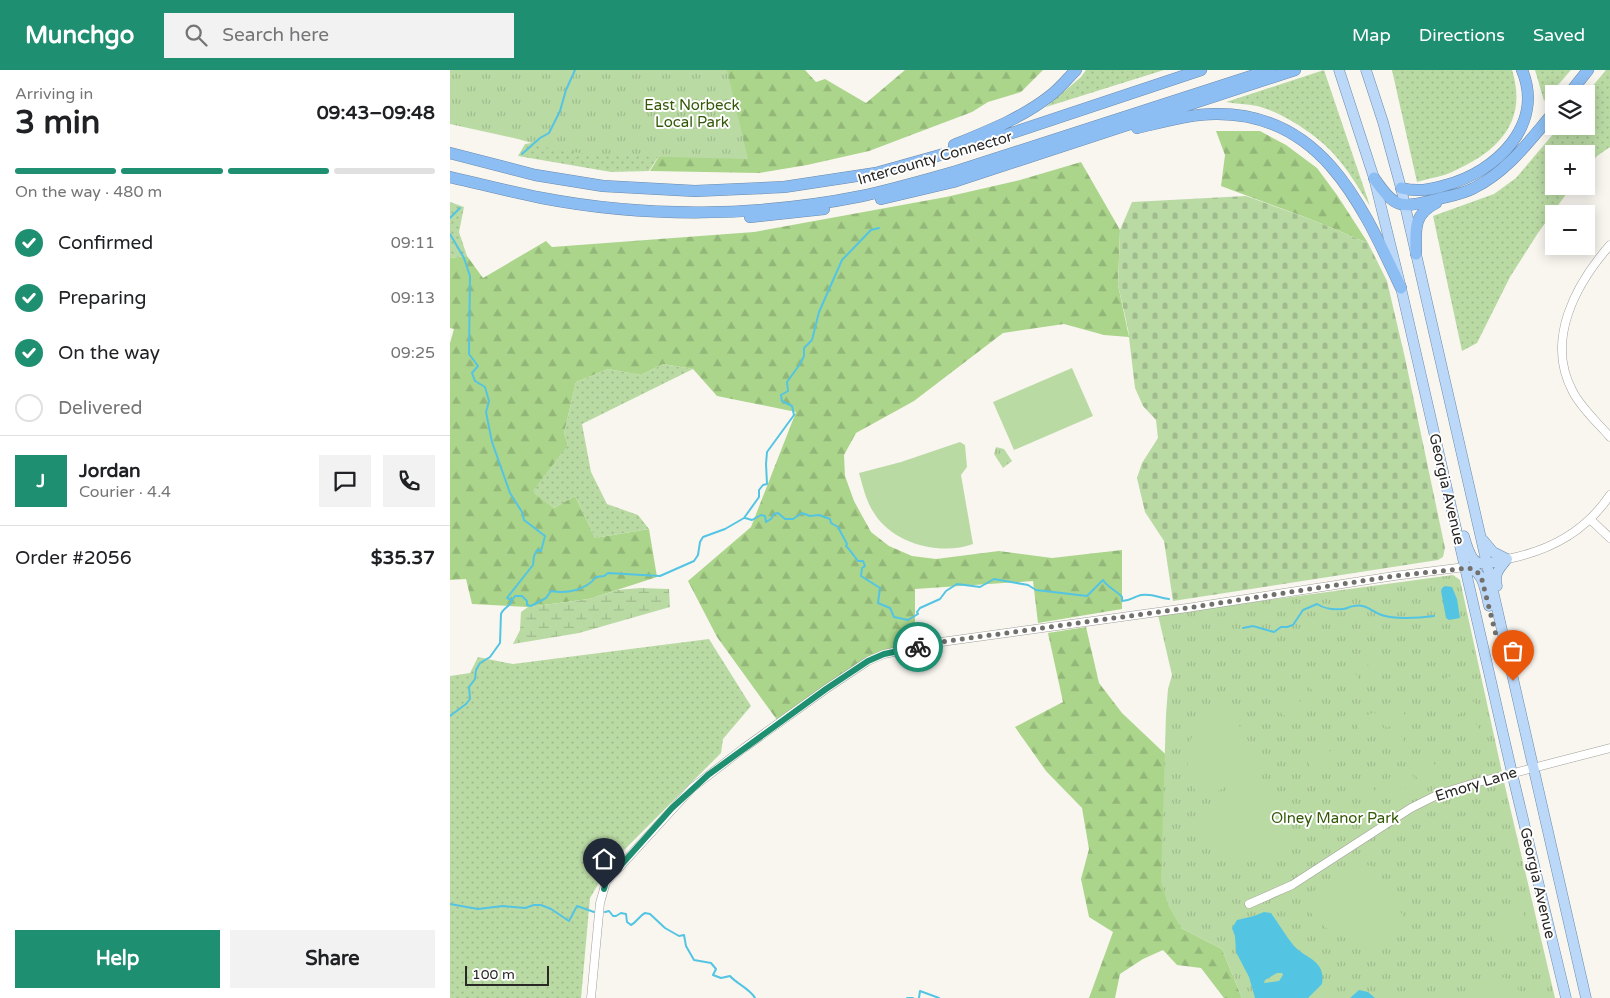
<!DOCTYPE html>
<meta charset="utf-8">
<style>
body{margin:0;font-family:"Varela Round",sans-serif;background:#f2f2f2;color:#202124;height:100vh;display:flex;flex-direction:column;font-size:19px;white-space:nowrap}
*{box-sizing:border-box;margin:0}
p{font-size:16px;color:#757577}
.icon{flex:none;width:28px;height:28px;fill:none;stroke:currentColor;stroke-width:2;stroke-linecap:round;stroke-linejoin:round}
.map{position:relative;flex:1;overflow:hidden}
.sheet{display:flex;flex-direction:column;background:#fff;width:450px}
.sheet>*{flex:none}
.controls{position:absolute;left:1095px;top:15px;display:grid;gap:10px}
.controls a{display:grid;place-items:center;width:50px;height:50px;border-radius:0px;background:#fff;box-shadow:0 2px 12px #0003;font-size:25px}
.scale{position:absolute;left:15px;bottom:12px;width:84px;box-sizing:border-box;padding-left:5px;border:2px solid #292826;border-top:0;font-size:14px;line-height:18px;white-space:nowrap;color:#292826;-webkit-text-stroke:4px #fff;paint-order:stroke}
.pin{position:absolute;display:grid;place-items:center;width:42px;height:42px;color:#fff;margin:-51px -21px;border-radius:50% 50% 50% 0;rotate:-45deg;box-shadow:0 0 5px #0007}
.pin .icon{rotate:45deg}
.courier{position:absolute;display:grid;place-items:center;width:50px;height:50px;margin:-25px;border:4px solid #1e8f70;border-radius:50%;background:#fff;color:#222;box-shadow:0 1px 6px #0007}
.overview em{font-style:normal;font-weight:700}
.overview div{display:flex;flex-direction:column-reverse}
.overview{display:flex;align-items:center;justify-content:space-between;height:85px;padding:0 15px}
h1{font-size:32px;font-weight:700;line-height:38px}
.bar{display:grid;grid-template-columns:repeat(4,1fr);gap:8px 5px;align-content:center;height:60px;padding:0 15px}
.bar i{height:6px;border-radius:4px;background:#e0e0e0}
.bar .on{background:#1e8f70}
.bar p{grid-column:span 4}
.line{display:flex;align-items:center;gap:12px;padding:0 15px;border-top:1px solid #e0e0e0}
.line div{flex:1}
.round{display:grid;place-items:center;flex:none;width:52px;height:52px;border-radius:0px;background:#f2f2f2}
ol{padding:0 15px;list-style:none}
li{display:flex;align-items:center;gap:15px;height:55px}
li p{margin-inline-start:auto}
li .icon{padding:5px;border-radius:50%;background:#1e8f70;color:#fff;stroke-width:4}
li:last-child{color:#757577}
li i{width:28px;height:28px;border:2px solid #e0e0e0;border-radius:50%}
.primary-button{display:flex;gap:10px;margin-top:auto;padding:10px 15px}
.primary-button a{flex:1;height:58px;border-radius:0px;background:#1e8f70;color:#fff;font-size:20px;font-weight:700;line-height:58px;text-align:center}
.primary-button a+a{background:#f2f2f2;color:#202124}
header{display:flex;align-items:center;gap:30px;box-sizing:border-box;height:70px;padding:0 25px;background:#1e8f70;color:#fff}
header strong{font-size:24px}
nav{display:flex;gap:28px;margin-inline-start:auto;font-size:18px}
.search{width:350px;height:45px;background:#f2f2f2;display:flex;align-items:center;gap:12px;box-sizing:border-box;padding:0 18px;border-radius:0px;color:#757577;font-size:19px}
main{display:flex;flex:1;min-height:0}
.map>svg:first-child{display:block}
.grass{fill:url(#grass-dots)}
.forest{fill:url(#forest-firs)}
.wetland{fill:url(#wetland-marsh)}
.cemetery{fill:url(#cemetery-stones)}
.park{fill:url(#park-tufts)}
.pitch{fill:#badaa4}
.water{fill:#54c4e3;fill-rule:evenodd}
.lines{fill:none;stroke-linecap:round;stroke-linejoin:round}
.stream{stroke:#54c4e3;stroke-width:2}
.minor-casing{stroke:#a19f99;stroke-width:9}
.major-casing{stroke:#6a8aab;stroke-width:11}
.highway-casing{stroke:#6a8aab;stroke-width:12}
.minor{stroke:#fff;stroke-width:8}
.major{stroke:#bbd8f8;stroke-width:10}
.highway{stroke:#8dbef3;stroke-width:11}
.done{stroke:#72706d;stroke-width:5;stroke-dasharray:0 9}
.route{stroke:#1e8f70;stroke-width:6}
.labels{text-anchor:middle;stroke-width:4;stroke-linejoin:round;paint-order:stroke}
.park-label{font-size:15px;fill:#335807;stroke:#fff}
.street-label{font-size:15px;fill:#292826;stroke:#fff}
</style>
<header>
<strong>Munchgo</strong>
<div class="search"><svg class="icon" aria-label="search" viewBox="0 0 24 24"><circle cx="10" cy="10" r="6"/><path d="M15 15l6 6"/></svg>Search here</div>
<nav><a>Map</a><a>Directions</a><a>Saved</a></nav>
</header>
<main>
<section class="sheet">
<div class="overview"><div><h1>3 min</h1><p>Arriving in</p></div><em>09:43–09:48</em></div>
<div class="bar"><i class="on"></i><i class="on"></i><i class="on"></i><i></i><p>On the way · 480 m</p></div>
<ol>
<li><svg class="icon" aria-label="check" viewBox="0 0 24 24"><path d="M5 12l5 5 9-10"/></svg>Confirmed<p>09:11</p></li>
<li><svg class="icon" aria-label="check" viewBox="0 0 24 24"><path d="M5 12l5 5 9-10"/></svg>Preparing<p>09:13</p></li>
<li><svg class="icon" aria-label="check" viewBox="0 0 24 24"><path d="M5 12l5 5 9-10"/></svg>On the way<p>09:25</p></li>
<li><i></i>Delivered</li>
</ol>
<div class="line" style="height:90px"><b class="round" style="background:#1e8f70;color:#fff">J</b><div><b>Jordan</b><p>Courier · 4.4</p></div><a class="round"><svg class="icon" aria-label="chat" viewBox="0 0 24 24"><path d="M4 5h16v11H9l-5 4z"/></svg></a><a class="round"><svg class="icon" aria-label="phone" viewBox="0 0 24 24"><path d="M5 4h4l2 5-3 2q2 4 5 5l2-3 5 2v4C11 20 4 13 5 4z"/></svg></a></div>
<div class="line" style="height:65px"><div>Order #2056</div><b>$35.37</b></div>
<div class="primary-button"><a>Help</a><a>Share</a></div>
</section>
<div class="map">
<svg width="1160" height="928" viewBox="0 0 1160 928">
<defs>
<pattern id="grass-dots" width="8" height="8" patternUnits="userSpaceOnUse" patternTransform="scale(1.25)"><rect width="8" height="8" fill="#badaa4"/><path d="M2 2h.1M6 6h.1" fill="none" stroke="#a0bb8d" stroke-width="1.8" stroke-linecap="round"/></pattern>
<pattern id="forest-firs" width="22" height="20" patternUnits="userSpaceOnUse" patternTransform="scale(1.25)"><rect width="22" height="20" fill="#abd58b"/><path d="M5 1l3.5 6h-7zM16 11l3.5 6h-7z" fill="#93b778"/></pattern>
<pattern id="wetland-marsh" width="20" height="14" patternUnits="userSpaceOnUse" patternTransform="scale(1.25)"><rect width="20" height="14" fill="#badaa4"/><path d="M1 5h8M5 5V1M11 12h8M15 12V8" fill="none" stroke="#a0bb8d"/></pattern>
<pattern id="cemetery-stones" width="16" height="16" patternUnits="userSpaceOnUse" patternTransform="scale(1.25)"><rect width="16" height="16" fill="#badaa4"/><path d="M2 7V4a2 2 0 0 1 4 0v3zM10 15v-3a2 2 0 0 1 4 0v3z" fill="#a0bb8d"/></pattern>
<pattern id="park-tufts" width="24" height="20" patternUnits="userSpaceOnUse" patternTransform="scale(1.25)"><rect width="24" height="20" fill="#badaa4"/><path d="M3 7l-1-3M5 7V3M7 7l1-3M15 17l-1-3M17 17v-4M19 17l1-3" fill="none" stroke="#a0bb8d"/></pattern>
</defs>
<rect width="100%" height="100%" fill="#f9f6f0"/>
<path class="grass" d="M636,0H714L596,37L631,7Z
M874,0L920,136C908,117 897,98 882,82C865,64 832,42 807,36C797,34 786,34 776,32Z
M942,0H1062C1078,51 1049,81 1004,101C993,107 979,108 967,112Z
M1085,0H1121L1094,31Z
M1156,0H1160V77L1147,86L1136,98V84H1104V116H1122L1088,163L1060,207L1027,273L1012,281L983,146L1044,124L1066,108L1110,56H1136V24Z
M94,71L216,75L199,101L161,102L68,86L75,74Z
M0,132L14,137L9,162L17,186L0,188Z
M213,294L243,299L132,354L141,402L157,434L188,445L199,459L145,468L125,426L104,438L81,422L118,375L114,363L126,312L158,299L191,305Z
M259,569L301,636L273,669L271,683L160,794L140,828L131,928H0V606L20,603L28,587L63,594Z"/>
<path class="forest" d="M218,0H355L366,12L375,9L416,33L455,0H593L571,22L538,32L522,42L419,81L357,95L309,103L200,101L216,75Z
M766,61H810L836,75L867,98L887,125L918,173L860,149L771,116L775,85Z
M631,92L670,160L668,215L679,267L654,265L614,254L553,263L464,331L406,363L394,385L395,406L404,431L421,462L439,476L462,486L486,489L549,481L602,488L672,480V539L588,553L583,511L465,519V578L434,584L330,654L267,567L238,511L301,457L346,342L267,326L243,299L213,294L191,305L158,299L126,312L114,363L118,375L82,422L104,438L125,426L145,468L199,459L207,507L139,529L78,537L22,534L16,509L0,510V273L4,259L0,258V188L17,186L33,208L96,171L102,177L304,162L496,127L570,110Z
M636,557L649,613L672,643L730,698L731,858L772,879L792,928H774L751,898L727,895L713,880L693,889L670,904L665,928H639L663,862L639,847L631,809L639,779L632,738L596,701L565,657L613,632L598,563Z"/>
<path class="wetland" d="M190,518L219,519L220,537L129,563L63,574L70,560L71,542L78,537L139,529L167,520Z"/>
<path class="cemetery" d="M796,126L860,149L918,173L937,211L955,288L995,478L993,487L988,490L723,531L714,471L695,442L687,408L692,393L708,368L706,350L693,336L685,318L678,259L668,215L670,160L682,132Z"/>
<path class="park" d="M0,0H277L298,89L143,85L102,79L68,69L0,54Z
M546,377L554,379L562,391L553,398L544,384Z
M1003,505L1010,510L1055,716L1105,928H792L772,879L731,858L718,835L711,811L716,644L718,619L722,605L708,545Z"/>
<path class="pitch" d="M22,0H69C56,7 36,4 22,0Z
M622,298L643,346L564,380L543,332Z
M510,372L515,375L517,397L511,405L523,474C491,486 443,474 424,443C416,431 413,417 409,403L451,392Z
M923,583L932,601L924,606L914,588Z
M912,589L922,607L914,611L904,594Z
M901,595L911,613L903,617L893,600Z
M1008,602L1014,614L993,625L987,613Z
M865,606L874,624L866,628L857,611Z
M853,612L863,630L855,634L845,617Z
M843,618L852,636L844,640L835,623Z
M832,624L841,641L833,646L823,628Z
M1019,625L1025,635L1003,647L997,637Z
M946,630L956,647L947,652L938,634Z
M775,632L813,695L751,731C727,693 735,655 775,632Z
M935,636L945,653L937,658L927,640Z
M924,642L934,659L926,664L916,646Z
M1021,646L1035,668L1021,673L1008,652Z
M913,648L923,665L915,670L905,652Z
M950,664L960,682L952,686L942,669Z
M877,676L888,696L866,707L856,689Z
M980,686L989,703L981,708L972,690Z
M969,692L979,709L970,714L961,696Z
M958,698L968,715L960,720L950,702Z
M947,704L957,721L948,726L939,708Z
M930,705L940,722L932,727L922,710Z
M811,710L848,777C840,781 832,785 823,787C798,793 766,782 753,761C750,756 748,751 746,746Z
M919,711L929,728L921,733L911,715Z
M915,794L921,796L957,852L956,862C921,882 876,871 856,835L861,823L899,795L903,800Z
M1071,838L1079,858L1048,877L1036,858Z
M1051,907L1063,910L1073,928H1013Z"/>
<path class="water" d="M995,516L1002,517L1007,529L1010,548L999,550L996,548L991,521L992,518Z
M814,842L821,843C829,854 835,865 844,876C856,889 876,890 872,914L858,928H805L799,907L786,882L785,866L782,858L787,850L804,846ZM827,903H832L833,905L829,911L814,913L815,910Z
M909,920L918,922L925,928H900Z"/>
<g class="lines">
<path class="stream" d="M72,84L90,68L99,63L110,41L116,20L125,0
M0,148L10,138
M0,164L14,188L20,206L19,284L28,296L22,303L25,311L35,317L39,331L36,342L42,372L60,423L72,442L74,450L95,466L91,481L87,480L84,486L83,495L57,528L62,530C61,536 53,538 51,544L50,573L40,587L30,593L26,600L25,609L19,617L20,629L16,634L0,646
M295,448L302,450L311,445L315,446L316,452L321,449L324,444L328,443L335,449H343L352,443L360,446L369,445L380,449L381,453L388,457L397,474L396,476C401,481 404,486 408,491H413L415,496L412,498L411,506L430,518L428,533L440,538L444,547L458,550L468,544L467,542L470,538L490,529L496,521L507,514L530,517L544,509L578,515L586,520L637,526L653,510C658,518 666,520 672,527V531C681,531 683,527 691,525C704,523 708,528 719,529
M62,530L65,526H72L77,531V535L81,536L96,528L101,521C117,524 136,520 146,507L154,506L158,503L210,506L244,491L248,485L250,472L253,467L275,459L294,448L309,427V420L313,415L317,414L316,394L317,382L344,345L342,336L332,331L331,325L338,321L337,312L350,294L354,286V278L362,270L369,242L392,190L421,160L429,158
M793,558L803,556L824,562L831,557H837L843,555L853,540L867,534C875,539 884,540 893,539C897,539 900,536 904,536C916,534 920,540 929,544C942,550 970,548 984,546
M0,834L28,839L53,836L75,838L84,835H91L101,839L119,851L127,836L144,842
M155,842L159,841L163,846H166L171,843L176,844L177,852L181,855C187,852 189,846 195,843L200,844L215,858L229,866L234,865L236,876L244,890L261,893L266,899L263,905L271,908L280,906C287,914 300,919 305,928
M457,928H463
M469,928L470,921L489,928"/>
<defs>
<path id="minor" d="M1160,175C1125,215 1095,271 1123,322C1132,339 1148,353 1160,367
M1140,449L1160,468
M1057,489C1099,481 1136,461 1160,425
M799,834L842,815L961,738L989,724L1025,713L1160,678
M141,928L150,833L156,812L242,718L294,678L376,619L418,591L434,584L491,572L737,538L944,506L1015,497"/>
<path id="major" d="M889,0L924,108L951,218L1062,703L1116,928
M916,0L933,52L951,118L1136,928
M1014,466C1023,498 1026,496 1057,489
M1033,470L1043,482L1057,489
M1015,497C1034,499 1035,521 1039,536
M1047,516C1044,503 1049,499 1057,489"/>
<path id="highway" d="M1119,24L1138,0
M687,58C713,52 740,44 766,44C872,43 912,135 951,218
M504,75C538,61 572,48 601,25C610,18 618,8 626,0
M0,83L85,105L153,116L245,121L334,117L426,103L526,75L751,0
M0,107C31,114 61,122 92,128C196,148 308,147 412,126C444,119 475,110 507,101L820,0
M924,108C946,140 951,138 988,129C1000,126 1013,124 1024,118C1058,101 1080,70 1104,42
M951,118C967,122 980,120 996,115C1046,102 1095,55 1072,0
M431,129L503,112L845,0
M300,147L374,139
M966,184C966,161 962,145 986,133"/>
</defs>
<use href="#minor" class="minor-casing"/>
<use href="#major" class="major-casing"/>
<use href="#highway" class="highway-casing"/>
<use href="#minor" class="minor"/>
<use href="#major" class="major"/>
<use href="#highway" class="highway"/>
</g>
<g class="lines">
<path class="done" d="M468,577L491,572L737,538L944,506L1018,498L1025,500L1031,506L1048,573L1056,580L1063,611"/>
<path class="route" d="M154,819L156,812L222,738L258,705L376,619L418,591L434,584L468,577"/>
</g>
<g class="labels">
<g class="park-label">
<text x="242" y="40">East Norbeck<tspan x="242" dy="17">Local Park</tspan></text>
<text x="885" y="753">Olney Manor Park</text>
</g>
<g class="street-label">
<text transform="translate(485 88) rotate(-16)" y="5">Intercounty Connector</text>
<text transform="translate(997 419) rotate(77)" y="5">Georgia Avenue</text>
<text transform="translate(1026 714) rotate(-17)" y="5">Emory Lane</text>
<text transform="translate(1088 813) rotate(77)" y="5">Georgia Avenue</text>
</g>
</g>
</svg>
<div class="controls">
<a><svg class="icon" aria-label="layers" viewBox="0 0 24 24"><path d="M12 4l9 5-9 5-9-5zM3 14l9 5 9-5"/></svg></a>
<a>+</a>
<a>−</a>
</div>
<div class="scale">100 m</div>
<div class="pin" style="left:1063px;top:611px;background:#ea580c"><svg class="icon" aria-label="bag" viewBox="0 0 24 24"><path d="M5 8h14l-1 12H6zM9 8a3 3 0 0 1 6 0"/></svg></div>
<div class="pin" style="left:154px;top:819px;background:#1f2937"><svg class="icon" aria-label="home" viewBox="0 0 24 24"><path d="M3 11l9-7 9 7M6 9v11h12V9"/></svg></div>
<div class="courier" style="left:468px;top:577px"><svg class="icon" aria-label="bike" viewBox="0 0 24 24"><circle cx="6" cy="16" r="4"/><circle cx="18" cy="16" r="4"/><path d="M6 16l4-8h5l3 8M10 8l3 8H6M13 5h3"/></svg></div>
</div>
</main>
